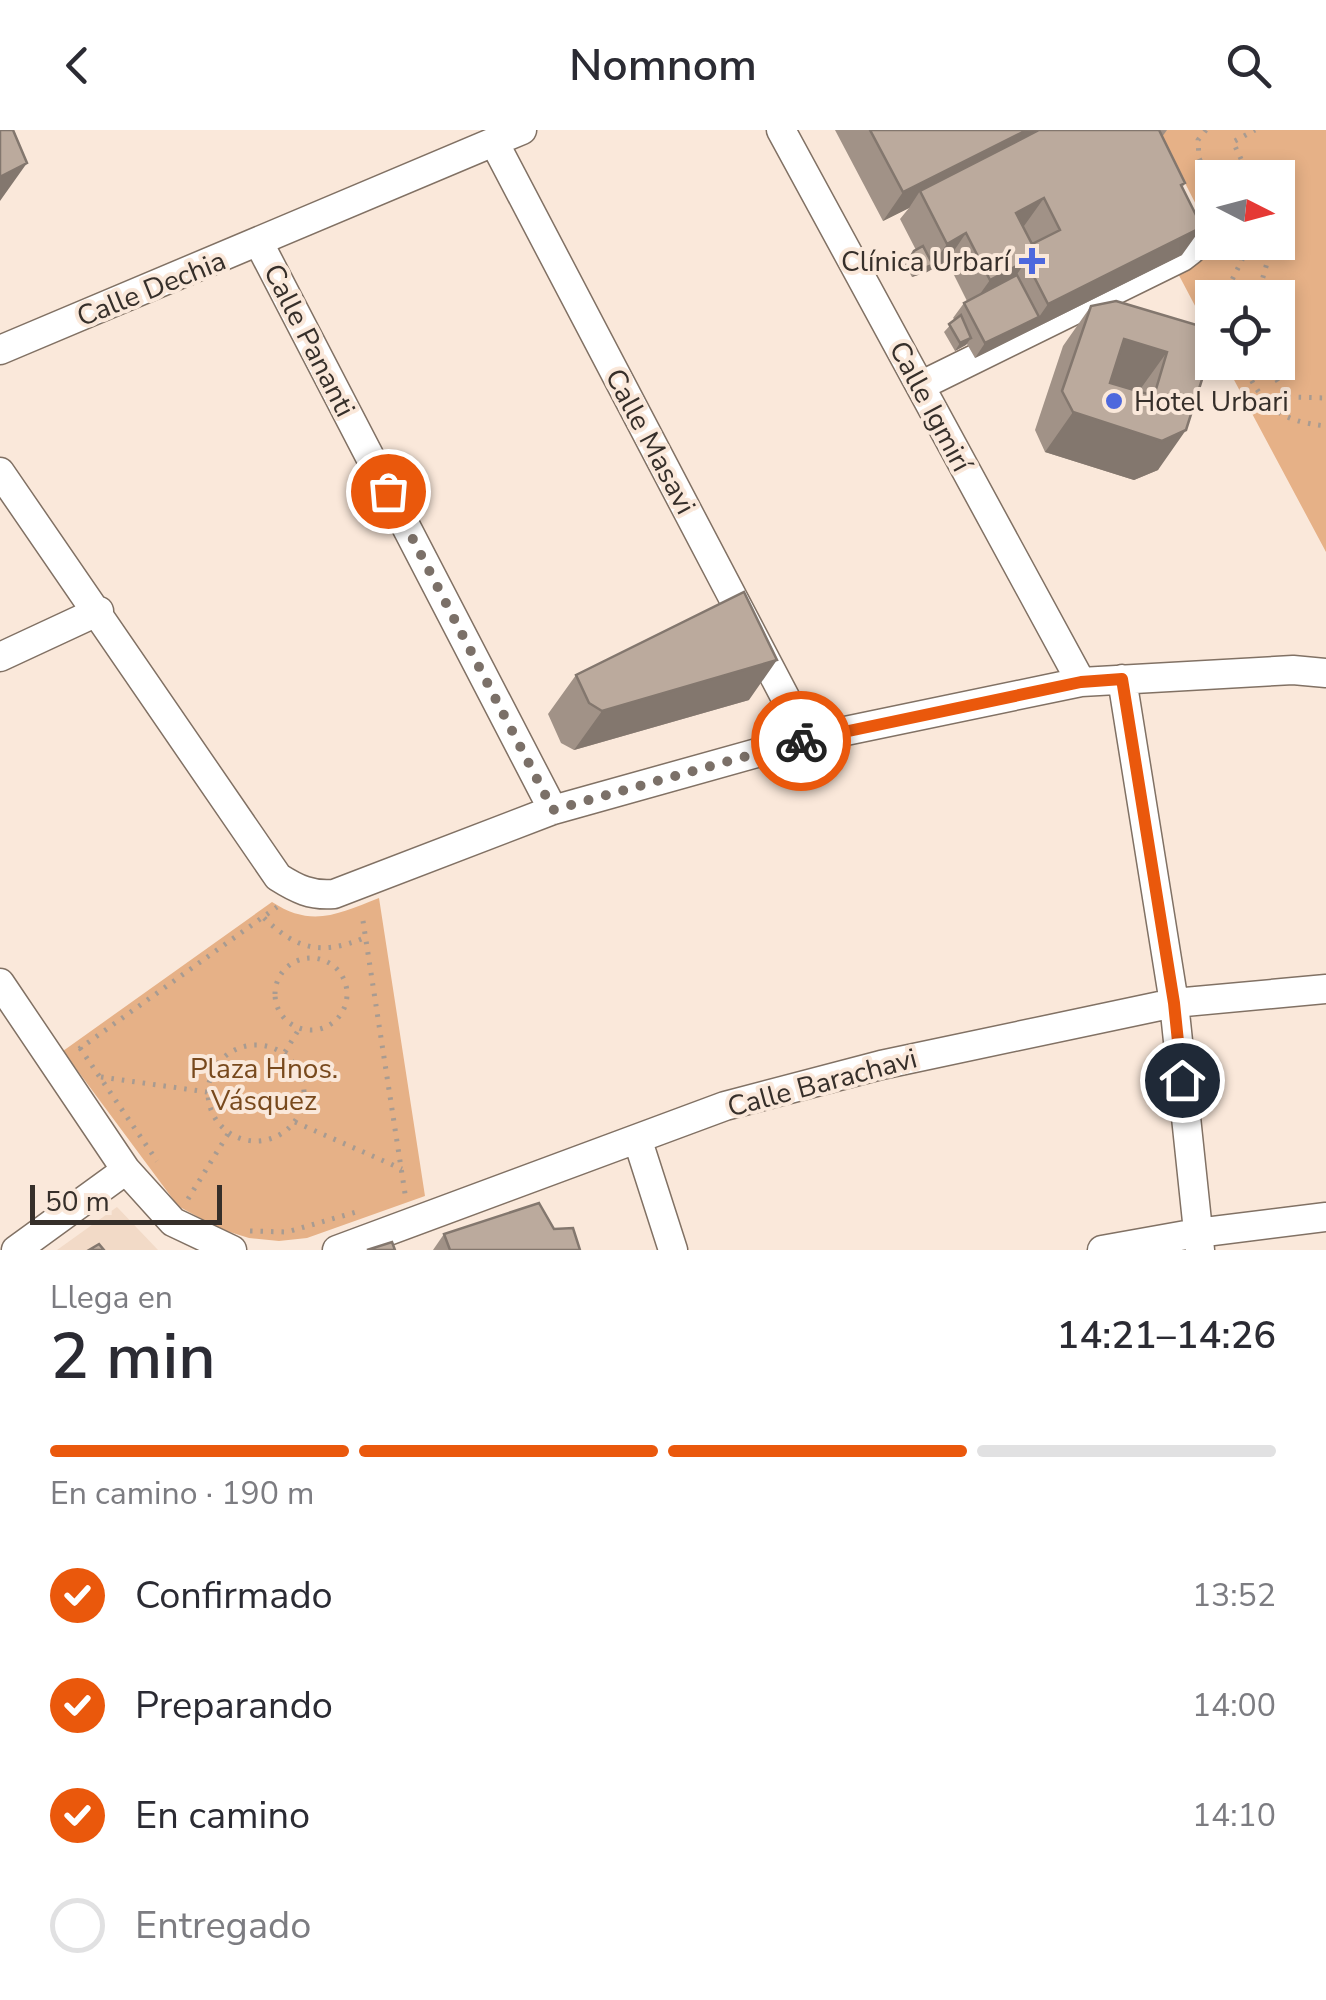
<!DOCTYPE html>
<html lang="es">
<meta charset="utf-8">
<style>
body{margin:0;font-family:"Nunito Sans",sans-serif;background:#f7f7f7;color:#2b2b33;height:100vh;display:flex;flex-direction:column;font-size:38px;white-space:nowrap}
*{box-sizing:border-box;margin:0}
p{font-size:32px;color:#7c7c81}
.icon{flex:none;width:55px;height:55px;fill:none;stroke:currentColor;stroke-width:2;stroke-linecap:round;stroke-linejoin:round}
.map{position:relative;height:1120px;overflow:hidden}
.drawer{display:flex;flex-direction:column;background:#fff;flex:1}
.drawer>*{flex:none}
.needle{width:65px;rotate:96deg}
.fabs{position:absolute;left:1195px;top:30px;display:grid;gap:20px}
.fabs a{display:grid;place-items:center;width:100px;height:100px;border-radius:0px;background:#fff;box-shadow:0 5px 15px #0003;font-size:50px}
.scale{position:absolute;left:30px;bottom:25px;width:192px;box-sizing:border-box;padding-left:10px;border:5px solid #362f2a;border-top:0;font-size:28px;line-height:35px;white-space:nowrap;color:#362f2a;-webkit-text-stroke:8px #fae8da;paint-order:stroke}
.pin{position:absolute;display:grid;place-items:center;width:85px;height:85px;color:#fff;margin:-42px;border:5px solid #fff;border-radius:50%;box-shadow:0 2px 10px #0007}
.courier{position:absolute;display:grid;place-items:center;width:100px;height:100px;margin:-50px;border:8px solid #ea580c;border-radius:50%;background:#fff;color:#222;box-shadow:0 2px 12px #0007}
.headline em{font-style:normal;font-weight:600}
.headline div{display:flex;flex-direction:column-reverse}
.headline{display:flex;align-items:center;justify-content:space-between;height:170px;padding:0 50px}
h1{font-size:65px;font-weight:600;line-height:75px}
.bar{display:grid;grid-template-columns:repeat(4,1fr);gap:15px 10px;align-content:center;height:120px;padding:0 50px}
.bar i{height:12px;border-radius:8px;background:#e1e1e2}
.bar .selected{background:#ea580c}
.bar p{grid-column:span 4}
ol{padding:0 50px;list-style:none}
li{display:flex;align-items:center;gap:30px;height:110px}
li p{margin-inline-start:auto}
li .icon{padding:10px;border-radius:50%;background:#ea580c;color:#fff;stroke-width:4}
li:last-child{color:#7c7c81}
li i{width:55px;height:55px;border:5px solid #e1e1e2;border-radius:50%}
header{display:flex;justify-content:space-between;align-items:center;height:130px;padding:0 50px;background:#fff;font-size:45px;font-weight:600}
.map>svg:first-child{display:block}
.built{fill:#f2dac7}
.green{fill:#e6b187}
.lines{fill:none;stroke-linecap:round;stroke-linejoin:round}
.minor-casing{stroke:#817164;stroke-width:31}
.path{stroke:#a89b91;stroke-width:5;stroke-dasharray:2.5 8;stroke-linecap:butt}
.minor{stroke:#fff;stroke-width:28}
.wall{fill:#a19287}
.shaded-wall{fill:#83776e}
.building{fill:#bbaa9d;stroke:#83776e;stroke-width:2.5;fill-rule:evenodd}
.done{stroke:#7b7068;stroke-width:10;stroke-dasharray:0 18}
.route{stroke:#ea580c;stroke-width:12}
.poi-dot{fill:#4e68dd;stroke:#fae8da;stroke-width:4}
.labels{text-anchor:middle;stroke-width:8;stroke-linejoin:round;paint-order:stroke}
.poi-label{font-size:28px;fill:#362f2a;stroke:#fae8da;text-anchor:end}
.street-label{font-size:28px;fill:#362f2a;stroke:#fae8da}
.park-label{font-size:28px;fill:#78491d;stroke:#fae8da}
</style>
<header><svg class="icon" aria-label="back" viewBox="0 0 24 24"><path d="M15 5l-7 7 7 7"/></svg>Nomnom<svg class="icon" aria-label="search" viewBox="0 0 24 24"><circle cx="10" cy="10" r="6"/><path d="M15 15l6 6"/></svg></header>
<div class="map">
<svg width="1326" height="1120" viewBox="0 0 1326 1120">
<rect width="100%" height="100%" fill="#fae8da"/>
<path class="built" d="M117,1077L158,1120H57Z"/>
<path class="green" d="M1158,0H1326V422L1225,233L1278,232V168H1212V208L1173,134L1216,113L1278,112V48H1212V106Z
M379,768L425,1066L307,1108L279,1111L249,1108L220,1099L178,1076L63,921L272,772C312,798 338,784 379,768Z"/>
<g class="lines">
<defs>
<path id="minor" d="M781,0L1081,552
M494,12L807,609
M259,113L553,680
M0,220L522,0
M920,256L1182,127L1191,120V109L1175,79
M0,342L278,747C297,759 311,766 334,764L553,680L807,609L1081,552L1293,540L1326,543
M0,527L99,481
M1122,549L1174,873L1200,1120
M0,853L126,1040L173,1092L232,1120
M638,1011L673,1120
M16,1120L126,1040
M337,1120L725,976L881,935L1174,873L1326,859
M1102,1120L1197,1103L1326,1087"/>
</defs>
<use href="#minor" class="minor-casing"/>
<path class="path" d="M1206,0L1198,10L1199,28L1212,56
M1250,48L1233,12L1255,0
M1223,168L1242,130L1238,112
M1257,168L1273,112
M1242,232C1263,276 1278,291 1326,296
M1265,232L1288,267L1326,268
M264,788C296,819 321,826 364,808
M363,791L406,1070
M275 864a36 36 0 1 1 72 0a36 36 0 1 1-72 0Z
M208 963a48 48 0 1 1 96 0a48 48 0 1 1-96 0Z
M80,918L157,1031
M79,919L277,777
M285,922L299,899
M101,947L207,962
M295,992L402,1039
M188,1069L228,1004
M250,1101L287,1102L356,1082"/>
<use href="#minor" class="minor"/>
</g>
<path class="wall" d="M835,0H1167L1162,7L1185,53L1182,58V125L975,228L967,214L955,221L944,202L955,190L953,188L964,173L967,171L947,131L927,142L912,147L905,135L908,128L916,120L900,89L909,78L883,91Z
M1091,176L1200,196L1158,340L1134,350L1045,322L1035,300L1063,216Z
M576,545L749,570L574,620L561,613L548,584Z
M554,1099L580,1120H433L444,1104Z"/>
<path class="shaded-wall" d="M1027,0H1063L920,61L909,78L883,91L903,62Z
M27,33L0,71V47Z
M1044,68L1024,96L996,111L1016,83Z
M1202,97L1182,125L975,228L985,213L1039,187L1048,174Z
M966,103L947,131L927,142L947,114Z
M1026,131L1007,159L970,178L990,150Z
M933,135L927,142L912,147L917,140Z
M971,208L966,215L955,221L960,213Z
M1124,209L1167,222L1139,261L1096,249Z
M1073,282L1186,300L1158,340L1134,350L1045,322Z
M777,530L749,570L574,620L602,581Z"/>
<path class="building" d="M0,0H13L27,33L0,47Z
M870,0H1027L903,62Z
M1039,0H1159L1185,53L1181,55L1202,97L1048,174L1026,131L990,150L966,103L947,114L920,61ZM1044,68L1060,100L1032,114L1016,83Z
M923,116L933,135L917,140L910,128L914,121Z
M1017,145L1039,187L985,213L964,173Z
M1116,171L1200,196L1212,218L1186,300L1162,311L1073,282L1062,261L1091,176ZM1124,209L1167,222L1154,266L1110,253Z
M961,185L971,208L960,213L949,194Z
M744,462L777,530L602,581L589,573L576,545Z
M539,1073L554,1099L573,1098L580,1120H450L444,1104Z
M392,1112L395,1120H367Z
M99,1114L104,1120H89Z"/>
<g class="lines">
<path class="done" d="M388,361L553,680L801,611"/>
<path class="route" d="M801,611L1081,552L1122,549L1174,873L1182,950"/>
</g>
<g class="poi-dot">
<path d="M1027 116h10v10h10v10h-10v10h-10v-10h-10v-10h10z"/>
<circle cx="1114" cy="271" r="10"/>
</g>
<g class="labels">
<g class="poi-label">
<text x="1010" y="141">Clínica Urbarí</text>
<text x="1134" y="281" text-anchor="start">Hotel Urbari</text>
</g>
<g class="street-label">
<text transform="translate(151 158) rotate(-22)" y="10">Calle Dechia</text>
<text transform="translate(310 210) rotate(63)" y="10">Calle Pananti</text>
<text transform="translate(931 276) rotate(62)" y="10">Calle Igmirí</text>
<text transform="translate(651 311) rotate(62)" y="10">Calle Masavi</text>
<text transform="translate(822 952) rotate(-15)" y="10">Calle Barachavi</text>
</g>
<g class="park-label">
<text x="264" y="948">Plaza Hnos.<tspan x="264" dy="32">Vásquez</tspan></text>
</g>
</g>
</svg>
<div class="fabs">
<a><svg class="needle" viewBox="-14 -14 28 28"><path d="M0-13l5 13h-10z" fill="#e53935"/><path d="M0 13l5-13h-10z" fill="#7c7c81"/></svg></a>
<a><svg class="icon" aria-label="locate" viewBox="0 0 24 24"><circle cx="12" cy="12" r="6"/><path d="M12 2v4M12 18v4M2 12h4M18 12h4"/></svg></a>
</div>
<div class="scale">50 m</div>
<div class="pin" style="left:388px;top:361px;background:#ea580c"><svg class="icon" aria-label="bag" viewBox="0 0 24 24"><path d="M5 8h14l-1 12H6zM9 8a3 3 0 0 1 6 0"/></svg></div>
<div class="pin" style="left:1182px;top:950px;background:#1f2937"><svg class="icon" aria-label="home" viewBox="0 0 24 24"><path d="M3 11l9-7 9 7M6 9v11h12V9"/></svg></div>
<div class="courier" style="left:801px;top:611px"><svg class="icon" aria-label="bike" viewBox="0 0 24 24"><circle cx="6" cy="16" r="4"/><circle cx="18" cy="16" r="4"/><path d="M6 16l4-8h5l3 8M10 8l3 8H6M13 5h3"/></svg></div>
</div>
<section class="drawer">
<div class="headline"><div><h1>2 min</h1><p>Llega en</p></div><em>14:21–14:26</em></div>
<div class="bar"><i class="selected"></i><i class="selected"></i><i class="selected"></i><i></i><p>En camino · 190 m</p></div>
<ol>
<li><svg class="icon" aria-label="check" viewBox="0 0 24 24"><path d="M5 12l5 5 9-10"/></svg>Confirmado<p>13:52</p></li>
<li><svg class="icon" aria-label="check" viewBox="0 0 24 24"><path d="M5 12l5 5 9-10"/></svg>Preparando<p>14:00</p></li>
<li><svg class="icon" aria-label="check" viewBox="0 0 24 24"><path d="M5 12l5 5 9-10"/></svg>En camino<p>14:10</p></li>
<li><i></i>Entregado</li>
</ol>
</section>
